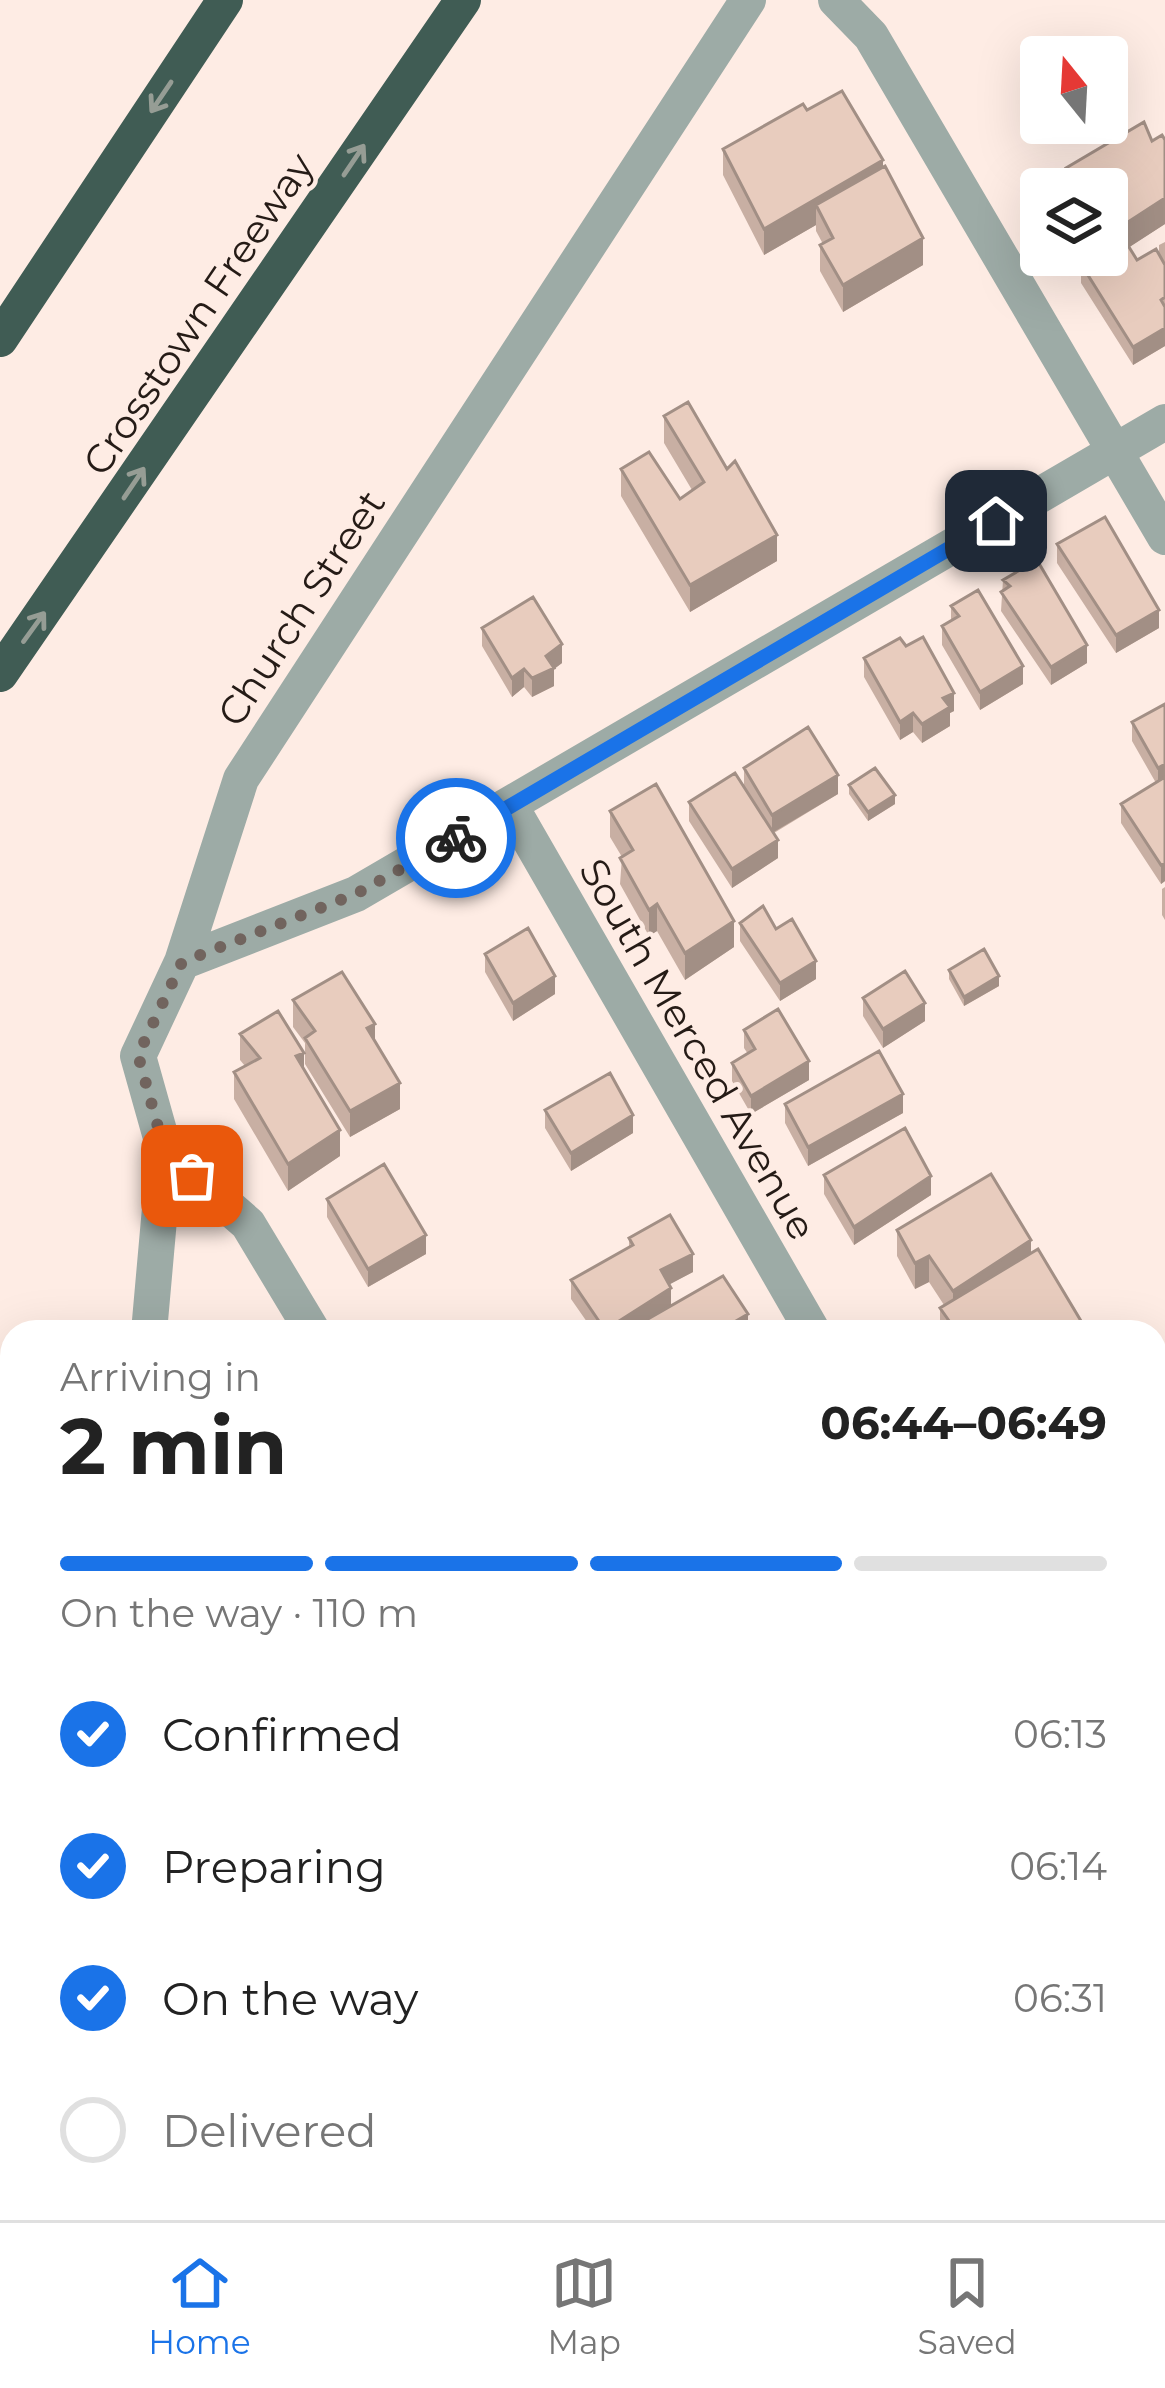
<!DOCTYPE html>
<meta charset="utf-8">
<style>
body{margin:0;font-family:Montserrat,sans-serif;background:#f2f2f2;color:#222;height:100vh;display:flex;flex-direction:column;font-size:45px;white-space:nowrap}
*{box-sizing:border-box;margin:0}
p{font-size:39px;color:#767676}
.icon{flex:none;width:66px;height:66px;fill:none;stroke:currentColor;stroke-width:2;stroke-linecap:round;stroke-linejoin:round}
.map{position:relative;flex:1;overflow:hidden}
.details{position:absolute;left:0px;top:1320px;width:1167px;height:900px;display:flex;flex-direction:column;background:#fff;border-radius:36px 36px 0 0;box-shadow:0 12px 48px #0002}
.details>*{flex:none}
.needle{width:78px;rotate:342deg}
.tools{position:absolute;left:1020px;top:36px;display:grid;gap:24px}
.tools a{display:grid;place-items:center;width:108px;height:108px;border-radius:12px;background:#fff;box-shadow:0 12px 48px #0002;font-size:60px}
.pin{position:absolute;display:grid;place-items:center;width:102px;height:102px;color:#fff;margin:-51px;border-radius:24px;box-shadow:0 6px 18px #0006}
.courier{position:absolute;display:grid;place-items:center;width:120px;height:120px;margin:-60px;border:9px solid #1a73e8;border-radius:50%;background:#fff;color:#222;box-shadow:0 3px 15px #0007}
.summary em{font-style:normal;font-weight:700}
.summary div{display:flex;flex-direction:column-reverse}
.summary{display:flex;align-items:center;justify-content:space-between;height:204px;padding:0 60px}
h1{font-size:78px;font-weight:700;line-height:90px}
.bar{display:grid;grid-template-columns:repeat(4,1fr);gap:18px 12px;align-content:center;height:144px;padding:0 60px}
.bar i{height:15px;border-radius:9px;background:#e0e0e0}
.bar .current{background:#1a73e8}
.bar p{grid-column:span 4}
ol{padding:0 60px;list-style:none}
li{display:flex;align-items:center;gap:36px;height:132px}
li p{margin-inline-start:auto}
li .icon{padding:12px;border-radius:50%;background:#1a73e8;color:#fff;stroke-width:4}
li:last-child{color:#767676}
li i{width:66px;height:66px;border:6px solid #e0e0e0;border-radius:50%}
.tab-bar{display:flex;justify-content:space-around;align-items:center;height:168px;border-top:3px solid #e0e0e0;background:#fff;font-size:33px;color:#767676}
.tab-bar a{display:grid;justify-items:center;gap:6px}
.tab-bar .current{color:#1a73e8}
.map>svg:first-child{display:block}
.green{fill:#d7e9d4}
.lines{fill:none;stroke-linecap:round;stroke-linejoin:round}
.street{stroke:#9daba6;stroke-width:36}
.secondary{stroke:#758982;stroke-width:36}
.highway{stroke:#405c54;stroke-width:36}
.rail-casing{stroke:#968882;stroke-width:14}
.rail{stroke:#feece4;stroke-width:9;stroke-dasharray:27;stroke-linecap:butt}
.wall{fill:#c8afa3}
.shaded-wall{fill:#a28f85}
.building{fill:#e8ccbe;stroke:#a28f85;stroke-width:3}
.oneway{stroke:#969d95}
.done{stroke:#71645e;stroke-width:12;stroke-dasharray:0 21.6}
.route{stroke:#1a73e8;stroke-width:15}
.labels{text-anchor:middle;stroke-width:9;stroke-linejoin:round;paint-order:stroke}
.street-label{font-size:39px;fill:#251b16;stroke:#feece4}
</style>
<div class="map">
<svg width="1165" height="2220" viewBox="0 0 1165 2220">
<rect width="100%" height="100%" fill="#feece4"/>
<path class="green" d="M1165,2166V2220H1090L1106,2208H1155V2172Z"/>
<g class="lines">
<path class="street" d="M836,0L871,36L1165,537
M511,807L813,1332
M182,962L356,894L1165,422
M165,1152L248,1224L313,1332
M149,1332L165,1152L138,1056L182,962L241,779L748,0
M0,1536L12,1532
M1155,1704L1165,1696
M265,2220L286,2208"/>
<path class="secondary" d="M0,1684L12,1704
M323,2208L331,2220"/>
<path class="highway" d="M0,339L225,0
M0,674L463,0"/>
<defs>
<path id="rail" d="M1155,1866L1165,1856
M1155,1929L1165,1923
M1155,1962L1165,1956
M1155,2147L1165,2140
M643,2220L664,2208
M700,2220L721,2208
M1064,2220L1078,2208"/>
</defs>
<use href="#rail" class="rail-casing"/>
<use href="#rail" class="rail"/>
</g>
<path class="wall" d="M807,110L883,168L923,265L843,312L820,271V245L823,244L816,231V225L764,255L723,175V149Z
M1144,122L1152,141L1162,135L1165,140V224L1129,247L1137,260L1156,249L1159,254V245L1165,242V346L1133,365L1081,283V264L1097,255H1107V189H1066V168Z
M664,416L777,561L690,612L621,496V469L680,499L692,490L664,443Z
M1057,544L1159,628L1116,653L1057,563Z
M1003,580L1087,663L1051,685L1001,611Z
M951,606L1023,684L980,710L942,645V626L951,620Z
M482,628L562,663L554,669V686L532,697L524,687L512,697L482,646Z
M864,658L954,711L950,713V726L922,743L913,732L900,740L864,677Z
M1165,704V881L1161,884L1121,823V804L1156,783L1132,741V722Z
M744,768L838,794L774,833L778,858L732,888L689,821V802L744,786Z
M849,785L895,804L868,821L849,794Z
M610,811L734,947L685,980L657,931L649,936L620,884L622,857L610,837Z
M1165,887V920L1162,915V889Z
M740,923L776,929L816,979L780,1001L740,941Z
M485,954L555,994L513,1021L485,972Z
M949,970L999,986L964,1006L949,979Z
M863,998L925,1021L883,1048L863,1016Z
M293,1000L375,1043L400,1109L350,1137L305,1064V1043L293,1027Z
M744,1030L809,1080L751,1114L732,1081V1063L748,1054L744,1048Z
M240,1034L304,1070L340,1156L288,1191L234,1099V1072L245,1066L240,1060Z
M785,1104L903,1113L808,1166L785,1123Z
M545,1110L633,1133L571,1171L545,1128Z
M824,1175L931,1195L854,1245L824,1194Z
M327,1199L426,1254L368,1287L327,1217Z
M897,1230L1031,1253L1085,1332H940V1308L944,1305L929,1282L915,1289L897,1256Z
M629,1238L693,1272L669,1284L671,1306L748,1332H648V1321L630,1332H594L571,1299V1280L629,1248Z
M12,2126V2190L0,2171V2133Z"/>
<path class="shaded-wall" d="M883,160V186L816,205V225L764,255V229Z
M1165,198V224L1108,261V235Z
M923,238V265L843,312V285Z
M1165,328V346L1133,365V347Z
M777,535V561L690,612V585Z
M1159,610V628L1116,653V635Z
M562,644V663L554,669V686L532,697V678L546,656Z
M1087,645V663L1051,685V667Z
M1023,666V684L980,710V692Z
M524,669V687L512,697V678Z
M954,693V711L950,713V726L922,743V724L943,698Z
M913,713V732L900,740V722Z
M1165,764V782L1158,786V768Z
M838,775V794L772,833V815Z
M895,795V804L868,821V812Z
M778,840V858L732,888V869Z
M1165,863V881L1161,884V865Z
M657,904V931L649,936V910Z
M734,921V947L685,980V953Z
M816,961V979L780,1001V983Z
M555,976V994L513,1021V1003Z
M999,976V986L964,1006V997Z
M925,1003V1021L883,1048V1029Z
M375,1024V1051L367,1028Z
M304,1053V1079L296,1056Z
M809,1061V1080L751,1114V1096Z
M400,1083V1109L350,1137V1111Z
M903,1094V1113L808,1166V1147Z
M633,1115V1133L571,1171V1153Z
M340,1130V1156L288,1191V1164Z
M931,1176V1195L854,1245V1227Z
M426,1235V1254L368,1287V1269Z
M1031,1240V1267L953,1318V1291Z
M693,1254V1272L661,1289V1270Z
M929,1256V1282L915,1289V1263Z
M671,1288V1306L630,1332H605V1330Z
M748,1314V1332H717Z
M12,1885V1903L0,1909V1891Z"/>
<path class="building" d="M842,91L883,160L764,229L723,149L803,104L807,110Z
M1144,122L1152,141L1162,135L1165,140V198L1108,235L1107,189H1079L1066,168Z
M885,166L923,238L843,285L820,245L833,238L816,205Z
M1124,239L1137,260L1156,249L1165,265V297L1161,300L1165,307V328L1133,347L1081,264L1097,255H1107V249Z
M688,402L727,469L735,461L777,535L690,585L621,469L649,452L680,499L704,482L664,416Z
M1105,517L1159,610L1116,635L1057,544Z
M1037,560L1087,645L1051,667L1001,592L1010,586L1003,580Z
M978,590L1023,666L980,692L942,626L959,616L951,606Z
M533,597L562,644L546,656L554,668L532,678L524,669L512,678L482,628Z
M923,637L954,693L943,698L950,707L922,724L913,713L900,722L864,658L900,638L906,646Z
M1165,704V764L1158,768L1132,722Z
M808,727L838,775L772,815L744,768Z
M875,768L895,795L868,812L849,785Z
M735,773L778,840L732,869L689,802Z
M1165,777V863L1161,865L1121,804Z
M656,784L734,921L685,953L657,904L649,910L620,858L633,850L610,811Z
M763,906L776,929L792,919L816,961L780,983L740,923Z
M528,928L555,976L513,1003L485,954Z
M984,949L999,976L964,997L949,970Z
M905,971L925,1003L883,1029L863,998Z
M342,972L375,1024L367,1028L400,1083L350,1111L305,1038L315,1031L293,1000Z
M778,1009L809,1061L751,1096L732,1063L755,1049L744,1030Z
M278,1011L304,1053L296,1056L340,1130L288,1164L234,1072L260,1058L240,1034Z
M879,1051L903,1094L808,1147L785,1104Z
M610,1073L633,1115L571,1153L545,1110Z
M905,1128L931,1176L854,1227L824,1175Z
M384,1164L426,1235L368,1269L327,1199Z
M991,1174L1031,1240L953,1291L929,1256L915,1263L897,1230Z
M670,1215L693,1254L661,1270L671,1288L605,1330L571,1280L633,1245L629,1238Z
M1038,1249L1081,1321L1061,1332H957L940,1308Z
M723,1276L748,1314L717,1332H656L648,1319Z
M1081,1325L1085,1332H1070Z
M12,1831V1885L0,1891V1837Z
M12,2126V2164L0,2144V2133Z"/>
<defs><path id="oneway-shaft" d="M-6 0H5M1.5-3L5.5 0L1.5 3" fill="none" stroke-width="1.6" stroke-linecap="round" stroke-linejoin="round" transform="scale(3)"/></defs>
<g class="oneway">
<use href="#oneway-shaft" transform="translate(161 97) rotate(124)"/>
<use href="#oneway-shaft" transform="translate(354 160) rotate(-56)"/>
<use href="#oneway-shaft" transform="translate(134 483) rotate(-56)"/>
<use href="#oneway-shaft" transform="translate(34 627) rotate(-54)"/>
</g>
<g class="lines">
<path class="done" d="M192,1176L165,1152L138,1055L182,962L356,894L456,838"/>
<path class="route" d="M456,838L996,521"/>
</g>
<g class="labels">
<g class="street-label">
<text transform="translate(198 314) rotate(-56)" y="14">Crosstown Freeway</text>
<text transform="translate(301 608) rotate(-57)" y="14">Church Street</text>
<text transform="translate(698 1049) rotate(60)" y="14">South Merced Avenue</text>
</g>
</g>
</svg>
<div class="tools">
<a><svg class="needle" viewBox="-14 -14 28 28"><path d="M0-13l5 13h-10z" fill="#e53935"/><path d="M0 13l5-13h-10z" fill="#767676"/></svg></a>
<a><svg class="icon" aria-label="layers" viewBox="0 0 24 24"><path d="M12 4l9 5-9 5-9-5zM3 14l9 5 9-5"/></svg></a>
</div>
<div class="pin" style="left:192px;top:1176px;background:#ea580c"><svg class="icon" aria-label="bag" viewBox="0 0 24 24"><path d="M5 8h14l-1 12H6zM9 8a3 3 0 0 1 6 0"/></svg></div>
<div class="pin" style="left:996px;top:521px;background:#1f2937"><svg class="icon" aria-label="home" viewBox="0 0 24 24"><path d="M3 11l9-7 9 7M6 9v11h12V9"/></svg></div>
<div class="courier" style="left:456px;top:838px"><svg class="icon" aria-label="bike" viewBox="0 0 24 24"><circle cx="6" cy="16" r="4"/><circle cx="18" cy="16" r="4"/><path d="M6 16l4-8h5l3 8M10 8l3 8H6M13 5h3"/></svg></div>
<section class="details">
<div class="summary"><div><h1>2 min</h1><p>Arriving in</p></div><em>06:44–06:49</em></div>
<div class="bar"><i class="current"></i><i class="current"></i><i class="current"></i><i></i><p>On the way · 110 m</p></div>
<ol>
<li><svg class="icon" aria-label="check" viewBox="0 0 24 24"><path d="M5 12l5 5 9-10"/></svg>Confirmed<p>06:13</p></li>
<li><svg class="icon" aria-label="check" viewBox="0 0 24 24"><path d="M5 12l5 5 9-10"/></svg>Preparing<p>06:14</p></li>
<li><svg class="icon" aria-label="check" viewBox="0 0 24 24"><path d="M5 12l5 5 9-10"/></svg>On the way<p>06:31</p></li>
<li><i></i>Delivered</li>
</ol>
</section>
</div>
<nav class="tab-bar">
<a class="current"><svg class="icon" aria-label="home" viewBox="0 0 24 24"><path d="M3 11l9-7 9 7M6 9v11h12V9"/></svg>Home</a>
<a><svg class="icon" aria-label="map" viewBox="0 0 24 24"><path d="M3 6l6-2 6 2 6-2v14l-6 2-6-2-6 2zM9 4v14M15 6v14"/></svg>Map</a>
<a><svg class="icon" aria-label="saved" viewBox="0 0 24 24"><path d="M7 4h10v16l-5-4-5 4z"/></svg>Saved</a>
</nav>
